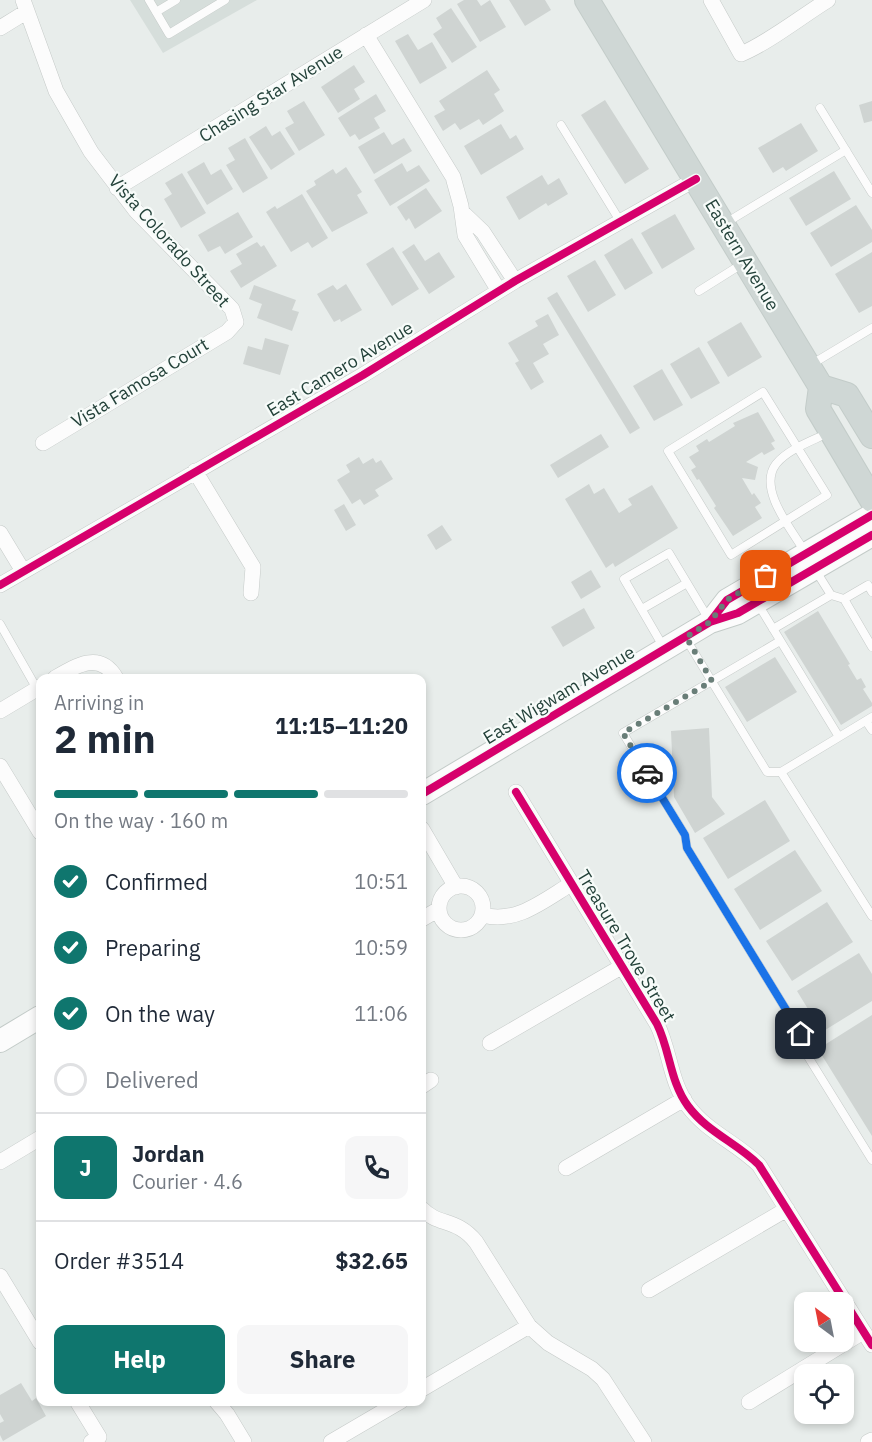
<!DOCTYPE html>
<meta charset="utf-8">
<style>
body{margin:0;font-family:"IBM Plex Sans",sans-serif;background:#f6f6f7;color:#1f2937;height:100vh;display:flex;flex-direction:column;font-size:22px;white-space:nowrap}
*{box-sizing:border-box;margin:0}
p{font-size:20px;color:#747a83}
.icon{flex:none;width:33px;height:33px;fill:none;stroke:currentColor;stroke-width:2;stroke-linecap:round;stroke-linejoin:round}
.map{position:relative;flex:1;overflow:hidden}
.drawer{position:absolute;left:36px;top:674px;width:390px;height:732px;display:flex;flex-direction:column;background:#fff;border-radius:12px;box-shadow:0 3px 9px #0003}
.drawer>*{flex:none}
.needle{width:39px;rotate:328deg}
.buttons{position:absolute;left:794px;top:1292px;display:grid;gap:12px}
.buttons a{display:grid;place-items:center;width:60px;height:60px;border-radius:12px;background:#fff;box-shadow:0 3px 9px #0003;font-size:30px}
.pin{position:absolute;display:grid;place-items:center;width:51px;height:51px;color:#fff;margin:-26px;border-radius:12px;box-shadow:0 3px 9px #0006}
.courier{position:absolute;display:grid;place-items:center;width:60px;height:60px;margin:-30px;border:4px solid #1a73e8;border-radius:50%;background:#fff;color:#222;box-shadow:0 2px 8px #0007}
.headline em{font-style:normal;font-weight:800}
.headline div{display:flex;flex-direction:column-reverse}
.headline{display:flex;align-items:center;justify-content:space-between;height:102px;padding:0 18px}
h1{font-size:39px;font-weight:800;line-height:45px}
.bar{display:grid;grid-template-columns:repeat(4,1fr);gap:9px 6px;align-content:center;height:72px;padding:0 18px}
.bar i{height:8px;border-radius:4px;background:#e0e1e3}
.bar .current{background:#0f766e}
.bar p{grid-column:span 4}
.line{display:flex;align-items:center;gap:15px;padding:0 18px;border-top:2px solid #e0e1e3}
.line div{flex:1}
.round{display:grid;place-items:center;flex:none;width:63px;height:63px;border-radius:12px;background:#f6f6f7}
ol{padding:0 18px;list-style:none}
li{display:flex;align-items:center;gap:18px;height:66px}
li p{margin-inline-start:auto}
li .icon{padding:6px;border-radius:50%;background:#0f766e;color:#fff;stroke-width:4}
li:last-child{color:#747a83}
li i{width:33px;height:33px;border:3px solid #e0e1e3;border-radius:50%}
.button{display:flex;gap:12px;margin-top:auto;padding:12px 18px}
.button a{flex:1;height:69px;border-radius:12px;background:#0f766e;color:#fff;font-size:24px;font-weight:800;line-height:69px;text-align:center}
.button a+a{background:#f6f6f7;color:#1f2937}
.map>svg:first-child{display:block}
.built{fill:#d6dedb}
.building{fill:#cfd4d2}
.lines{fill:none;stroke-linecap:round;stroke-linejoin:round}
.lane-casing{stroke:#c5cac8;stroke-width:9}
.street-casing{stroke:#c5cac8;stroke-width:16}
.secondary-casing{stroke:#c3cbc8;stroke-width:24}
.primary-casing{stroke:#c3ccc9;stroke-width:26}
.lane{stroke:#fcfcfc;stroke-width:8}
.street{stroke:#fcfcfc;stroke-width:15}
.secondary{stroke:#fcfcfc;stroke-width:22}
.primary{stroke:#cfd7d5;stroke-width:24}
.cycleway-casing{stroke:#f7fbf9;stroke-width:11}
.cycleway{stroke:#d6006c;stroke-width:8}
.done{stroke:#697e78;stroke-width:6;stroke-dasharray:0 10.8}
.route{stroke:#1a73e8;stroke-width:8}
.labels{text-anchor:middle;stroke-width:4.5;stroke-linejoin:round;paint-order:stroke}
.street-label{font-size:18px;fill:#24423a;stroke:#f7fbf9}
</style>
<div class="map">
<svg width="872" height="1442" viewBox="0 0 872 1442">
<rect width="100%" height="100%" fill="#e8edeb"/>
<path class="built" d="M130,0H257L163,53Z"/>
<path class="building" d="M464,0H477L481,6L490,0L506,27L480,42L457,4Z
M509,0H545L551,10L525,26Z
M451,8L477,47L452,63L433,34L442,28L436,18Z
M408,34L418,50L432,42L447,68L420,84L395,41Z
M354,65L365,82L354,89L360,99L338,113L321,87Z
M487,70L500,90L494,94L504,111L483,125L479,119L460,130L455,123L443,131L434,116L445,110L439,101Z
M376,94L386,111L374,118L380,128L359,140L355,134L350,137L338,118Z
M605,100L649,169L625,184L581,115Z
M304,101L325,135L299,151L285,128L294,123L287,111Z
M872,101V121L864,123L859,105Z
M801,123L818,151L786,171L783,167L773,173L758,148Z
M501,124L510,139L516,135L524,149L481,175L464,146Z
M266,126L272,136L280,131L295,154L271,170L249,137Z
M384,132L392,145L404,138L412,151L374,174L358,147Z
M245,138L268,178L243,193L226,165L235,160L228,148Z
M204,162L211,175L221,169L233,189L207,205L187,172Z
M402,163L407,172L419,165L430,181L390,206L374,180Z
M346,167L362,192L357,195L368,213L332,232L306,191L316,185L314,181L333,169L336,174Z
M834,171L851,199L806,226L789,198Z
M182,173L206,213L181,228L164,199L172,194L165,183Z
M542,175L548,185L559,178L568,194L548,206L546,203L519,220L506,197Z
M426,188L442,211L415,229L409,218L406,221L397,207Z
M302,194L328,238L312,248L308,242L291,252L266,212L275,206L277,209Z
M856,205L872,230V242L831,267L810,233Z
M238,212L253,237L225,254L220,246L208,252L198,235Z
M675,214L695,249L662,269L641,233Z
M632,238L653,273L625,290L604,255Z
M257,242L261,247L264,245L277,266L241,288L230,271L242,264L236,254Z
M414,244L425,261L439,252L455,277L429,294L402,252Z
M393,247L419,289L392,306L366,264Z
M872,252V306L859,313L835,274Z
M595,260L616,295L588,312L567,276Z
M346,284L362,310L341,322L340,319L334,322L317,294L333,285L337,290Z
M254,285L296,300L292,310L299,312L292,331L257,318L262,304L249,299Z
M557,292L640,428L630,434L547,298Z
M548,314L559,335L543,344L549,354L533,363L544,382L531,390L515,363L519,361L508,343L538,326L535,321Z
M741,322L762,357L728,377L707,342Z
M265,338L289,345L280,375L243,364L248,346L262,350Z
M699,347L720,383L691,399L670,364Z
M662,369L683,405L654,421L633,386Z
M758,412L775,441L771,443L775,449L764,455L762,452L746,462L758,467L755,480L742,478L752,495L754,493L761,503L755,507L762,518L733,536L714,508L716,506L699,479L697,480L691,470L696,467L689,457L699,451L696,446L707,439L709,442L735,426L733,423Z
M601,434L609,447L558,478L550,465Z
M359,457L363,464L373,458L376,463L381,460L393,479L375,490L379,496L364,505L360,499L352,504L337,480L350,472L346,465Z
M589,484L594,494L604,488L619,513L632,505L628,499L652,485L678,528L615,567L613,563L606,568L565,499Z
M344,504L356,525L346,531L334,510Z
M442,525L452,540L436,550L427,535Z
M591,570L601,587L581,599L571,582Z
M584,608L595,628L563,647L551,627Z
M818,611L850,664L848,665L857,680L861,678L866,687L863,689L872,703V706L841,725L784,632Z
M775,657L797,692L747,722L725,687Z
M709,728L712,797L725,814L695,833L674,797L671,731Z
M765,800L790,841L728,879L703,838Z
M795,850L822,891L760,930L734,889Z
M827,902L853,942L792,981L766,941Z
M859,953L872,974V1001L822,1032L797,991Z
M872,1015V1136L818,1049Z
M21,1383L32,1401L36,1398L46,1416L3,1441L0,1435V1423L4,1421L0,1414V1395Z"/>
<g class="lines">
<defs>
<path id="lane" d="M149,0L169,34L225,0
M156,12L176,0
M820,108L872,193
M561,125L620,221
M724,224L846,150
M699,291L742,264
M812,364L872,328
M763,392L827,495L731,555L668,451Z
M805,552C792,530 757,489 776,464C788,449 812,441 828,433
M816,571L831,595L844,599L872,647
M844,599L868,585L872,592
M758,604L839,737L781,772
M642,609L687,583
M0,624L37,689
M773,629L831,595
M686,639L767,772H781L872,916
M780,641L623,733L685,835L687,848L801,1034L807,1055L872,1160
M664,648L624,579L669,553L708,618
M866,721L872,730
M839,737L872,717"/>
<path id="street" d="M23,0L56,91L91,152L136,211L232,309L236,322L227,332L43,443
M711,0L741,54C768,43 802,16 828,0
M0,28L26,12
M366,35L453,177L461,206L465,235L499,291
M117,188L424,0
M462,212L483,232L515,281
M195,471L253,567L251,593
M0,533L23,571
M0,585L363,375L515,281L696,179
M55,678C77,665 100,651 116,678
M0,711L40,687
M0,766L40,832
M516,792L657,1024C670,1050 670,1082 688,1106C707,1132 737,1143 759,1165L872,1345
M422,829L456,887
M439 908a22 22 0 1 1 44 0a22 22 0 1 1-44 0Z
M483,915C516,924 543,901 571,884
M422,919L439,909
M490,1043L621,967
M422,1086L431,1080
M0,1162L40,1138
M566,1168L684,1099
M422,1209C438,1226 457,1218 476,1242L529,1326L548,1343L592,1369L603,1379L644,1442
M0,1276L40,1342
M649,1290L787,1209
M422,1389L529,1326
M77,1401L99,1437L91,1442
M216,1401L227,1414L244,1442
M749,1402L863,1332
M331,1442L401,1401
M868,1442L872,1440"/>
<path id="secondary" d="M710,622L727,600L872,515
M422,794L710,622L738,613L872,535
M0,1041L40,1017"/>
<path id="primary" d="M587,0L821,387
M821,387L818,409L872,500
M821,387L847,395L872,436"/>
</defs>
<use href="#lane" class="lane-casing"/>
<use href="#street" class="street-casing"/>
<use href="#secondary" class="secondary-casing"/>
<use href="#primary" class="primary-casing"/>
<use href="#lane" class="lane"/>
<use href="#street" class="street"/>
<use href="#secondary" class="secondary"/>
<use href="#primary" class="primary"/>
<defs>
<path id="cycleway" d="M0,585L363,375L515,281L696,179
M710,622L727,600L872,515
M516,792L657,1024C670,1050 670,1082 688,1106C707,1132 737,1143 759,1165L872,1345
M422,794L710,622L738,613L872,535"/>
</defs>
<use href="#cycleway" class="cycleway-casing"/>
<use href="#cycleway" class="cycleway"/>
</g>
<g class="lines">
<path class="done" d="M647,773L623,733L712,681L686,637L710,622L727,600L766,576"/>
<path class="route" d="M647,773L685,835L687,848L801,1034"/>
</g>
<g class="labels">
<g class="street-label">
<text transform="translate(271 94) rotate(-32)" y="6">Chasing Star Avenue</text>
<text transform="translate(169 241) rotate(48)" y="6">Vista Colorado Street</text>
<text transform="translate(742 255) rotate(59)" y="6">Eastern Avenue</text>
<text transform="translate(340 369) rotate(-31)" y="6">East Camero Avenue</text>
<text transform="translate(140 383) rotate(-31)" y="6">Vista Famosa Court</text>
<text transform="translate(559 695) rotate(-31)" y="6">East Wigwam Avenue</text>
<text transform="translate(626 946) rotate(59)" y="6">Treasure Trove Street</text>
</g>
</g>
</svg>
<div class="buttons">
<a><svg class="needle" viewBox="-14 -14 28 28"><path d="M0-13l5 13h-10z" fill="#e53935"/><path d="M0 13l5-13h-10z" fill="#747a83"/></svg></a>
<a><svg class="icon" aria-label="locate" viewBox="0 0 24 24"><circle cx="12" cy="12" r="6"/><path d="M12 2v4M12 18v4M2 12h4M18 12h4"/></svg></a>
</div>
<div class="pin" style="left:766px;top:576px;background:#ea580c"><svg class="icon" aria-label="bag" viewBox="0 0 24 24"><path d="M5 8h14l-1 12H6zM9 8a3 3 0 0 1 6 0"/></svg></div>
<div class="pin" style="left:801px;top:1034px;background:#1f2937"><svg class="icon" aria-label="home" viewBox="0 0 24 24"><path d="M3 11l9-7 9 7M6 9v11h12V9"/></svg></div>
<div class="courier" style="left:647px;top:773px"><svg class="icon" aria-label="car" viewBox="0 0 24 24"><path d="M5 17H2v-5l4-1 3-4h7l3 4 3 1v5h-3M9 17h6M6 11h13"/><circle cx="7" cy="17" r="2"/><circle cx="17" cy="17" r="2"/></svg></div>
<section class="drawer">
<div class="headline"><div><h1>2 min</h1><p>Arriving in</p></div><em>11:15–11:20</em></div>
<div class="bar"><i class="current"></i><i class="current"></i><i class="current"></i><i></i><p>On the way · 160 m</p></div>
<ol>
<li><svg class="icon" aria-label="check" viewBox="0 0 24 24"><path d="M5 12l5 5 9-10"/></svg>Confirmed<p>10:51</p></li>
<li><svg class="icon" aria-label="check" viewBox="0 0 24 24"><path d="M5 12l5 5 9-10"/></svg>Preparing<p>10:59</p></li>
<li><svg class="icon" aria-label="check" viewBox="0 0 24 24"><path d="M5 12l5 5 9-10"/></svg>On the way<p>11:06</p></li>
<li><i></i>Delivered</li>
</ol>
<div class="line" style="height:108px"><b class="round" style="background:#0f766e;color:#fff">J</b><div><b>Jordan</b><p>Courier · 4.6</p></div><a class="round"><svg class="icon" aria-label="phone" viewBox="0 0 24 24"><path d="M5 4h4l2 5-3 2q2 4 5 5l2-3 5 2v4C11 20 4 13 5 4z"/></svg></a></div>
<div class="line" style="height:78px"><div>Order #3514</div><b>$32.65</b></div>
<div class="button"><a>Help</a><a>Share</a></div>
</section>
</div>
